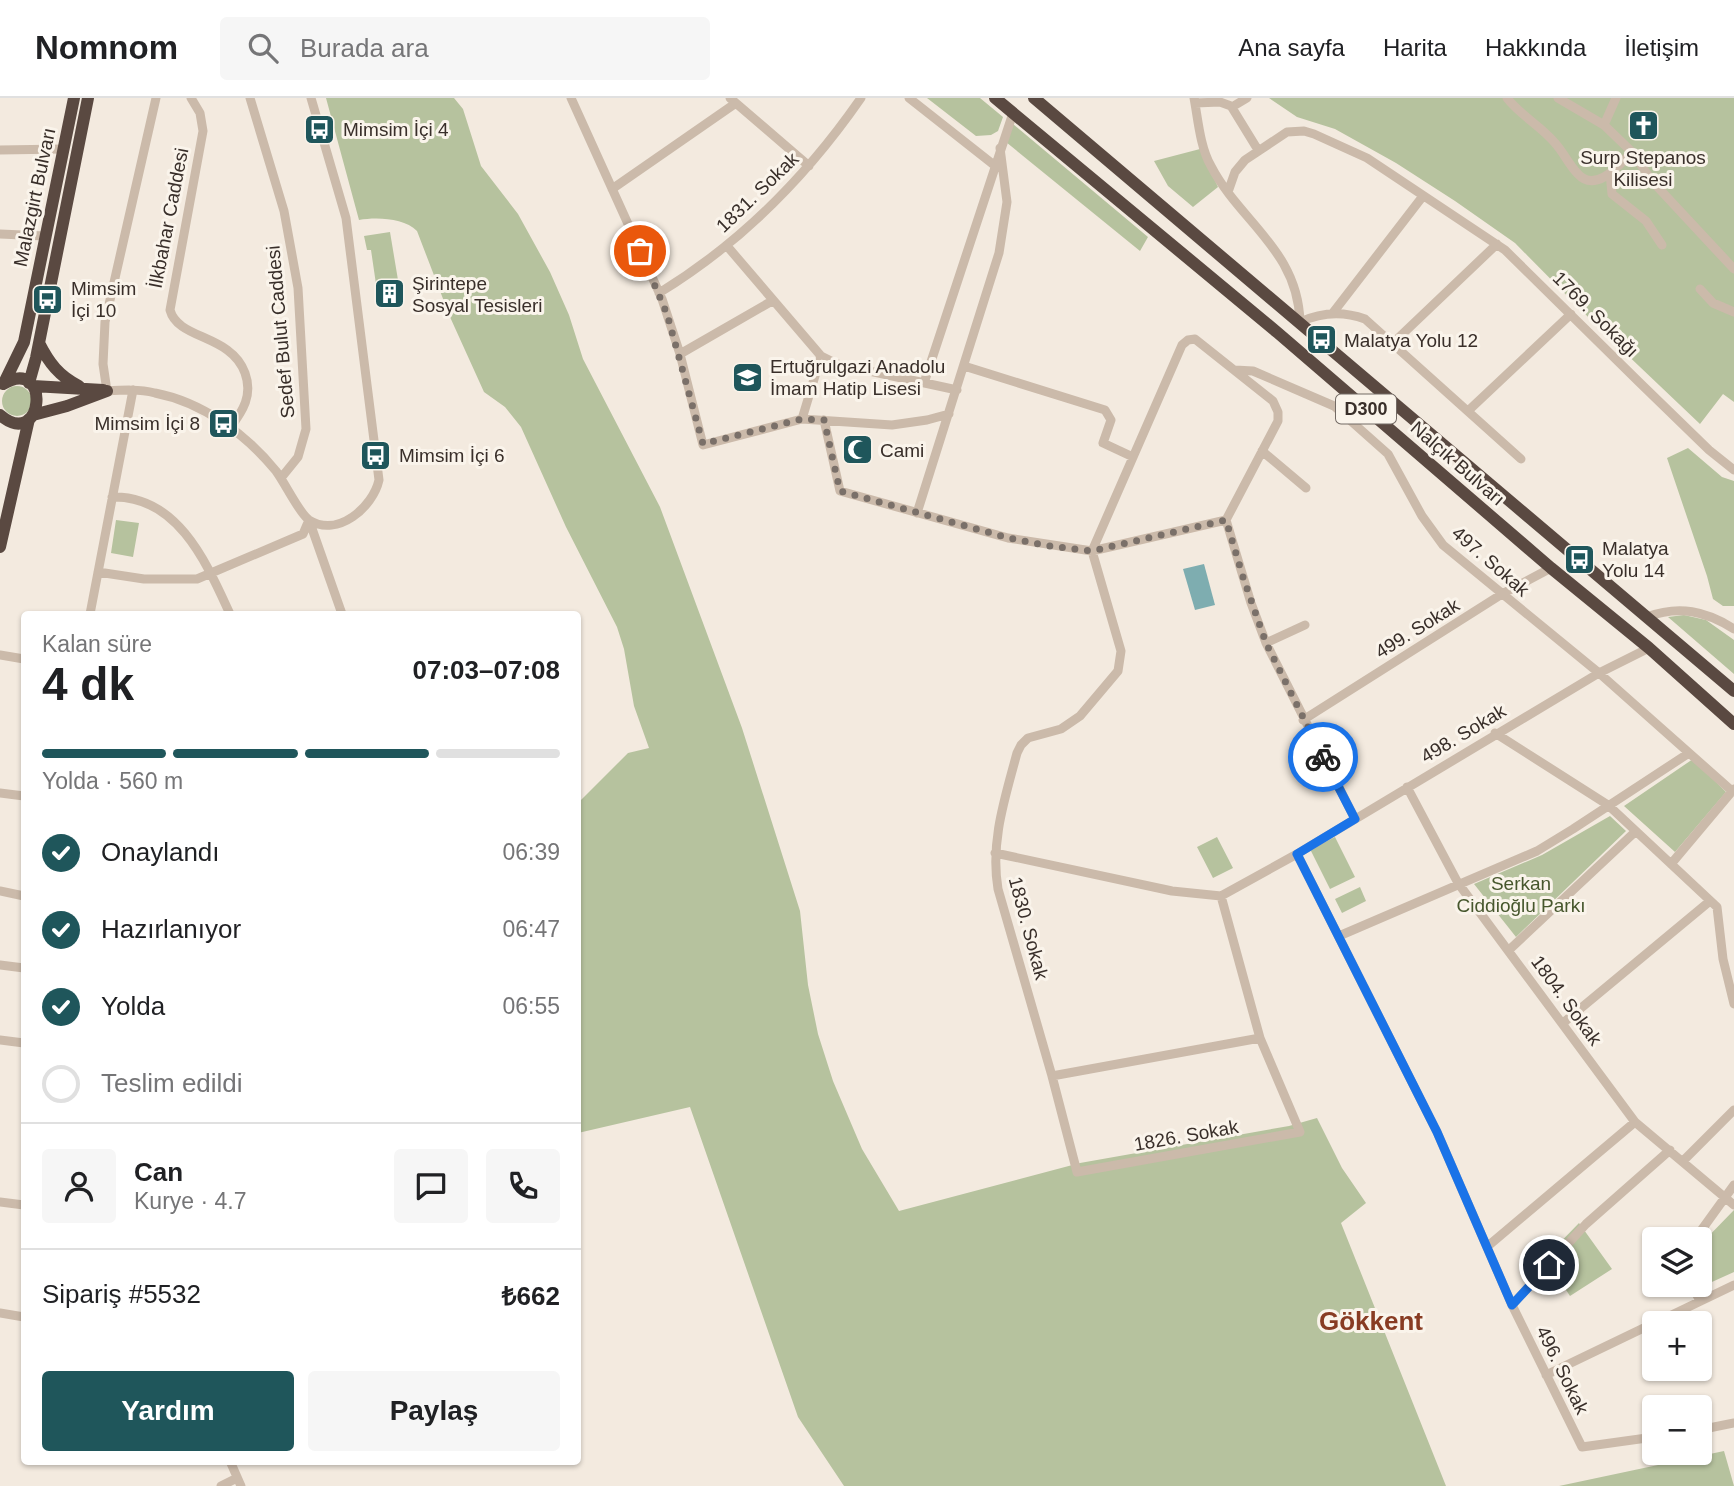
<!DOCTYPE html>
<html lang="tr">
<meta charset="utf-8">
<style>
body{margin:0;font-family:Arial,sans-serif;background:#f6f6f6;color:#202124;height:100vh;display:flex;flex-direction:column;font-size:26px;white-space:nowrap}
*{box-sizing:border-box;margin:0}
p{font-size:23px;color:#757577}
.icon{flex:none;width:38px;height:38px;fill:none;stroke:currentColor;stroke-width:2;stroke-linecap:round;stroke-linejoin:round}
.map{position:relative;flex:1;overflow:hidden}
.sheet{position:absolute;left:21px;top:513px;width:560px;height:854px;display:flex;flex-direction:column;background:#fff;border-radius:7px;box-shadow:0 2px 5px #0004}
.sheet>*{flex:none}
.controls{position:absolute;left:1642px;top:1129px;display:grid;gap:14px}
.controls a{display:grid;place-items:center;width:70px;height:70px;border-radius:7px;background:#fff;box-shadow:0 2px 5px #0004;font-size:35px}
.pin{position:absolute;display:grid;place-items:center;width:60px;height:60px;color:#fff;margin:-30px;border:4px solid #fff;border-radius:50%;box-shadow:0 2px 7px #0007}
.courier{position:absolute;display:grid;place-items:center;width:70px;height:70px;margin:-35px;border:5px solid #1a73e8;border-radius:50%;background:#fff;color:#222;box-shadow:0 2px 9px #0007}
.summary em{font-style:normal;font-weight:600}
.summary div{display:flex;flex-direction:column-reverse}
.summary{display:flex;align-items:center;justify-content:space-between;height:119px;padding:0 21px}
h1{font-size:46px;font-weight:600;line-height:52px}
.bar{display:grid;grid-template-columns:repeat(4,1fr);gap:10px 7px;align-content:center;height:84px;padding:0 21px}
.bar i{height:9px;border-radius:5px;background:#e0e0e0}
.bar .on{background:#1f565b}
.bar p{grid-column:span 4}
.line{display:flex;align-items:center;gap:18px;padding:0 21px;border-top:2px solid #e0e0e0}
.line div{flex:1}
.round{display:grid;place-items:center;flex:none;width:74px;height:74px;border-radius:7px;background:#f6f6f6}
ol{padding:0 21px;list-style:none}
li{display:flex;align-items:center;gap:21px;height:77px}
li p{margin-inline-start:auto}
li .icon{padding:7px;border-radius:50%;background:#1f565b;color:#fff;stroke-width:4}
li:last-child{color:#757577}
li i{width:38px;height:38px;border:4px solid #e0e0e0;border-radius:50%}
.cta{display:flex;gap:14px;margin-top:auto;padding:14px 21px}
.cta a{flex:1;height:80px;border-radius:7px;background:#1f565b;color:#fff;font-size:28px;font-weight:600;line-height:80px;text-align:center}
.cta a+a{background:#f6f6f6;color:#202124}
header{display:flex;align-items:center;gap:42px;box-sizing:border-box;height:98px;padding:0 35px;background:#fff;border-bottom:2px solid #e0e0e0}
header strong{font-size:33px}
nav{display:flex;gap:38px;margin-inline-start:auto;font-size:24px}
.search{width:490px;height:63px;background:#f6f6f6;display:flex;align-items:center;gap:18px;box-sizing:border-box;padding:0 24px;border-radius:7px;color:#757577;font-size:26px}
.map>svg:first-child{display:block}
.green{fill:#b6c29e}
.water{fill:#7eadb0}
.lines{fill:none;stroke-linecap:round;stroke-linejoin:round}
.minor{stroke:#cbbaaa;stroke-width:9}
.highway{stroke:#5a4941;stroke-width:12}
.done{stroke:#7a7069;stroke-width:7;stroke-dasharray:0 12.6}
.route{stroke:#1a73e8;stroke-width:9}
.labels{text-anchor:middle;stroke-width:6;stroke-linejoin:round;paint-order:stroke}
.shield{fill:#faf4eb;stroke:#736a64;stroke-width:2}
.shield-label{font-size:18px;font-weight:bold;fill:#392f2a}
.poi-label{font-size:19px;fill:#392f2a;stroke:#faf4eb;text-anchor:start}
.street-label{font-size:19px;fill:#392f2a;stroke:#faf4eb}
.park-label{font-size:19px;fill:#47572d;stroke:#faf4eb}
.district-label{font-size:26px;font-weight:bold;fill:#883c23;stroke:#faf4eb}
</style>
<header>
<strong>Nomnom</strong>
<div class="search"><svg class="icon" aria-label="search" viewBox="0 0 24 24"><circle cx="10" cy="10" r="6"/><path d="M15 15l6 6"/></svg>Burada ara</div>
<nav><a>Ana sayfa</a><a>Harita</a><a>Hakkında</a><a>İletişim</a></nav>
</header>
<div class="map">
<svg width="1734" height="1388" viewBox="0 0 1734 1388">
<rect width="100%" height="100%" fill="#f3eadf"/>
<path class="green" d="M326,0H454L463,11L481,68L518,116L550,174L569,217L583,261L660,409L742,630L800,813L808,887L818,936L833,983L862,1051L899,1113L1080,1065L1289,1028L1317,1020L1342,1070L1366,1105L1341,1125L1446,1388H844L798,1319L690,1009L578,1035V705L628,655L649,650L634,608L624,551L617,529L566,429L521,329L505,309L484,294L450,219L417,133C404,120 377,119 359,122Z
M927,0H980L1003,19L998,33L991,37L976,38Z
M1269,0H1734V304L1723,296L1700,326L1599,230L1515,145L1455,103L1396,65L1335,31L1297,19Z
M1013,26L1148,139L1140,153L1006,44Z
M1200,51L1218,89L1193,109L1168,88L1154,63Z
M390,134L398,182L376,186L371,152H367L364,138Z
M2 303a15 15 0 1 1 30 0a15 15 0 1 1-30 0Z
M1688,350L1722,379L1734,383V508H1723L1713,501L1707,478L1667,360Z
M116,422L139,425L133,459L111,455Z
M1684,517L1706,522L1734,542V576L1668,519Z
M1693,661L1726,694L1675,754L1624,708Z
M1610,718L1626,733L1516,839L1474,786L1542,757Z
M1217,739L1233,770L1213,780L1197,749Z
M1335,739L1355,779L1330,791L1310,751Z
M1360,789L1366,803L1342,815L1335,801Z
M1734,1112V1174L1703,1188L1699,1182V1148Z
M1579,1125L1612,1171L1570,1198L1545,1160Z
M1724,1353L1734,1388H1559Z"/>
<path class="water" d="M1204,466L1215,507L1195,512L1183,471Z"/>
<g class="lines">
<path class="minor" d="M156,0L105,224L103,266L107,293C123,292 139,291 155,295C202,304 246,336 276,373C285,385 299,415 309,422C338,440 373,409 379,382L346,120L311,0
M191,0L200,15L203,33L170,212C178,242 231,236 245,275C253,297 243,313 230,330
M250,0L284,113L298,190L306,331L298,359L281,380
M571,0L662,201L680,256L703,347L802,321L892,327L927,322L949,316
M730,0L809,68
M909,0L994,67
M1194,0C1198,21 1200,49 1211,68C1240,124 1298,152 1300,224C1322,214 1343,213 1365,221L1521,361
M1507,0C1521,18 1541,28 1555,45C1564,55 1569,67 1578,76C1596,96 1620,66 1632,54
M1558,0L1604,27L1632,54L1652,83L1734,171
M1195,5L1220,4L1231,8L1258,52
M1232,9L1247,0
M1604,27L1616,0
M0,52L63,51
M1610,75L1612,96L1646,123L1662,147
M612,91L736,5
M1228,94L1235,74L1245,62L1287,34L1304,33L1314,36L1367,60L1505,152L1639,284L1709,352L1734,372
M0,136L45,138
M727,148L821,258L837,266L957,292
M1700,191L1713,205L1734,214
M659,195C741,145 807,78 861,0
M1332,216L1423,98
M1392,246L1497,146
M680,256L772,203
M964,268L1105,312L1111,322L1103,345L1133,359
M1235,272L1253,273L1334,308L1388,356L1422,418L1443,447L1599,575L1732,693
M924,285L1013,15
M1468,313L1571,216
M802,321L821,258
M824,322L840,393L1008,440L1092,453L1226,422
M1262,353L1306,390
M112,399C178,397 207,466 230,516
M917,415L999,155L1007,104L1000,50
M309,422L342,516
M98,474L144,481H197L303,436L309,422
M90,516L133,292
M1647,519C1679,507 1706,513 1734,531
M1266,545L1305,527
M0,557L24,561
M1303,622L1502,496L1551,470
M1495,635L1608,707L1717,809L1723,861L1734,906
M1407,689L1458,785L1635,1024L1734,1107
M0,695L24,698
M995,755L1172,793L1221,798L1297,756L1599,575L1649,550
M1297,756L1437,1034L1512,1207L1582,1349L1654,1339
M1671,766L1734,691
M0,793L24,798
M1221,798L1260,940
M1339,838L1537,753L1573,731L1689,655
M1509,852L1636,733
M0,867L24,870
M1563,925L1710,803
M1260,940L1300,1034L1077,1074L1052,978Z
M0,942L24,945
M1052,978L998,791C990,744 1005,700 1017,655L1021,647L1028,640L1061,631L1080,618L1118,573L1121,553L1092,453L1182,247L1188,242L1195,241L1273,303L1278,314V323L1226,422L1251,505L1266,545L1355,721
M1683,1063L1734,1012
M0,1104L24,1107
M1695,1141L1734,1087
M1488,1148L1635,1024
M1691,1186L1700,1203
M1512,1207L1586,1126L1670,1052
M0,1215L24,1219
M1655,1225L1734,1187
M1546,1277L1654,1225
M1699,1332L1734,1325
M230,1363L241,1388
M221,1388L237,1380"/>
<path class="highway" d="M995,0L1278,235L1551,470L1649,550L1734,626
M1034,0L1734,593
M39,245C49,265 59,278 79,288
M4,285L24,244L74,0
M29,285L36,260L88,0
M33,288L103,292
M0,317C44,354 52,257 3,286
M33,317L67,308L107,293
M0,449L29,321"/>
</g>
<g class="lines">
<path class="done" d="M640,153L667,216L703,346L802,321L824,322L840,393L1009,440L1049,448L1092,453L1226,422L1243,479L1266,545L1323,659"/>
<path class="route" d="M1323,659L1355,721L1297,756L1437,1034L1512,1207L1549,1167"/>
</g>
<defs>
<symbol id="church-square" viewBox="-11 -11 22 22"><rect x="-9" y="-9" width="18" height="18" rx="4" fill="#1f565b" stroke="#faf4eb"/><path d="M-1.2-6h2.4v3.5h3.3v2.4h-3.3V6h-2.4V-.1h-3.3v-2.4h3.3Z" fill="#fff"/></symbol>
<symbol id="bus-square" viewBox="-11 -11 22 22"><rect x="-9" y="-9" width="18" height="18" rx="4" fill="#1f565b" stroke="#faf4eb"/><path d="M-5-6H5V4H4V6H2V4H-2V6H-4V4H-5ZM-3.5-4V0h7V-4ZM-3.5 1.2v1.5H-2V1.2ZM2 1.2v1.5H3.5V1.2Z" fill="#fff"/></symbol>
<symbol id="building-square" viewBox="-11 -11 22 22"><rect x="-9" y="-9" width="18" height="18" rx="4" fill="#1f565b" stroke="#faf4eb"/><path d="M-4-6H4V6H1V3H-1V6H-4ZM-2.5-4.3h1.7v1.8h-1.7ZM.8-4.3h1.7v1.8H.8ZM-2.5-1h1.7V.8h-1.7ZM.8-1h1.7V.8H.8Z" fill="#fff"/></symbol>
<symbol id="school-square" viewBox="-11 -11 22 22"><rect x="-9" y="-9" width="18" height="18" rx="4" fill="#1f565b" stroke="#faf4eb"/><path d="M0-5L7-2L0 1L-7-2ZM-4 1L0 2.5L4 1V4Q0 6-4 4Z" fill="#fff"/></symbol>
<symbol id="mosque-square" viewBox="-11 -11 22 22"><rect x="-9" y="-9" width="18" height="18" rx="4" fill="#1f565b" stroke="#faf4eb"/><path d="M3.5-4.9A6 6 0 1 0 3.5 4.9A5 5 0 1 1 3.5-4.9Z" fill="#fff"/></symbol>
</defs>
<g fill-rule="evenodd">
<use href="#church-square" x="1626" y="10" width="35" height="35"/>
<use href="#bus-square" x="302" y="14" width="35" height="35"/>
<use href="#building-square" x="372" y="178" width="35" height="35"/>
<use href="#bus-square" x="30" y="184" width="35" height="35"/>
<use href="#bus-square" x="1304" y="224" width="35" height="35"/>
<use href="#school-square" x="730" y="262" width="35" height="35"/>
<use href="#bus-square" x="206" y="308" width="35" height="35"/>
<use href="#mosque-square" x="840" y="334" width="35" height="35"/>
<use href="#bus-square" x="358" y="340" width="35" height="35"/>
<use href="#bus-square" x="1562" y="444" width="35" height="35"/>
</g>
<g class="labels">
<rect class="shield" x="1336" y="296.5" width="60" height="29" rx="5"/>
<g class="shield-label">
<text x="1366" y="317">D300</text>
</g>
<g class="poi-label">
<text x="343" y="38">Mimsim İçi 4</text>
<text x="1643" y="66" text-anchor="middle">Surp Stepanos<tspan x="1643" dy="22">Kilisesi</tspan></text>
<text x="412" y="192">Şirintepe<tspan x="412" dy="22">Sosyal Tesisleri</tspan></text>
<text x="71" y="197">Mimsim<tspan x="71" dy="22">İçi 10</tspan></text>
<text x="1344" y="249">Malatya Yolu 12</text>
<text x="770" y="275">Ertuğrulgazi Anadolu<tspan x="770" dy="22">İmam Hatip Lisesi</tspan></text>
<text x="200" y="332" text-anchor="end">Mimsim İçi 8</text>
<text x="880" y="359">Cami</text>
<text x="399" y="364">Mimsim İçi 6</text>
<text x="1602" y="457">Malatya<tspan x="1602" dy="22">Yolu 14</tspan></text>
</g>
<g class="street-label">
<text transform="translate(757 94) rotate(-44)" y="7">1831. Sokak</text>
<text transform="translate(34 99) rotate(-78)" y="7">Malazgirt Bulvarı</text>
<text transform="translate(168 120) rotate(-79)" y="7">İlkbahar Caddesi</text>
<text transform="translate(1596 216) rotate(45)" y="7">1769. Sokağı</text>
<text transform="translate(280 234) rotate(-95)" y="7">Sedef Bulut Caddesi</text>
<text transform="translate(1458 365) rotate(41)" y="7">Nalçık Bulvarı</text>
<text transform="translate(1491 463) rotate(41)" y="7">497. Sokak</text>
<text transform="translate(1417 530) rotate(-32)" y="7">499. Sokak</text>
<text transform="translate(1463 635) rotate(-31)" y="7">498. Sokak</text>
<text transform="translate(1029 830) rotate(75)" y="7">1830. Sokak</text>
<text transform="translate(1567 902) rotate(54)" y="7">1804. Sokak</text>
<text transform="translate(1186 1037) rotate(-10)" y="7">1826. Sokak</text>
<text transform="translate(1563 1272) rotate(64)" y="7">496. Sokak</text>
</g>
<g class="park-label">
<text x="1521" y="792">Serkan<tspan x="1521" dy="22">Ciddioğlu Parkı</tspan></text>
</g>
<g class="district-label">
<text x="1371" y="1232">Gökkent</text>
</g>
</g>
</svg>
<div class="controls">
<a><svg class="icon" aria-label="layers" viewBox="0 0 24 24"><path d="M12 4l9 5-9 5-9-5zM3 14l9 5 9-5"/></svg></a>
<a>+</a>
<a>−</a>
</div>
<div class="pin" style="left:640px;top:153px;background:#ea580c"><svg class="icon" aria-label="bag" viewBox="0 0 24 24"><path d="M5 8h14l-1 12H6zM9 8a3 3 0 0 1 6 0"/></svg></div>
<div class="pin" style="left:1549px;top:1167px;background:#1f2937"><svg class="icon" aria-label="home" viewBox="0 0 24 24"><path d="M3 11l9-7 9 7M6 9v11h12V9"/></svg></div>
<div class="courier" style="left:1323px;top:659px"><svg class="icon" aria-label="bike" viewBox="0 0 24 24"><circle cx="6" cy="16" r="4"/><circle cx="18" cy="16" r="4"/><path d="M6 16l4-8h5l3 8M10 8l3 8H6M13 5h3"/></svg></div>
<section class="sheet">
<div class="summary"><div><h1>4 dk</h1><p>Kalan süre</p></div><em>07:03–07:08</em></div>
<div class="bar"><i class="on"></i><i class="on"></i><i class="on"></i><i></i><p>Yolda · 560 m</p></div>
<ol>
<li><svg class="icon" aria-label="check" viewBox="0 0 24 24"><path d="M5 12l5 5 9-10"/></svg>Onaylandı<p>06:39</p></li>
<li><svg class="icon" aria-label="check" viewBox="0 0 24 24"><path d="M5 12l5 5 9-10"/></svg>Hazırlanıyor<p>06:47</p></li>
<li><svg class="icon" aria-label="check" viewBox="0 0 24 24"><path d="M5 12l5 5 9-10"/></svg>Yolda<p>06:55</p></li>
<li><i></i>Teslim edildi</li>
</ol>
<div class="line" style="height:126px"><a class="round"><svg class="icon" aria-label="person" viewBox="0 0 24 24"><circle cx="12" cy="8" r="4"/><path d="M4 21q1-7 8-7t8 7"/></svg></a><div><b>Can</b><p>Kurye · 4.7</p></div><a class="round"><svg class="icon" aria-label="chat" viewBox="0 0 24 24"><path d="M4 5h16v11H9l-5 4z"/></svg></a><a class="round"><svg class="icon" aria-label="phone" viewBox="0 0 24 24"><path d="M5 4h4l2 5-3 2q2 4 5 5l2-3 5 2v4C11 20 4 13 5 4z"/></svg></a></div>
<div class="line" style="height:91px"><div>Sipariş #5532</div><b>₺662</b></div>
<div class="cta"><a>Yardım</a><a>Paylaş</a></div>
</section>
</div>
